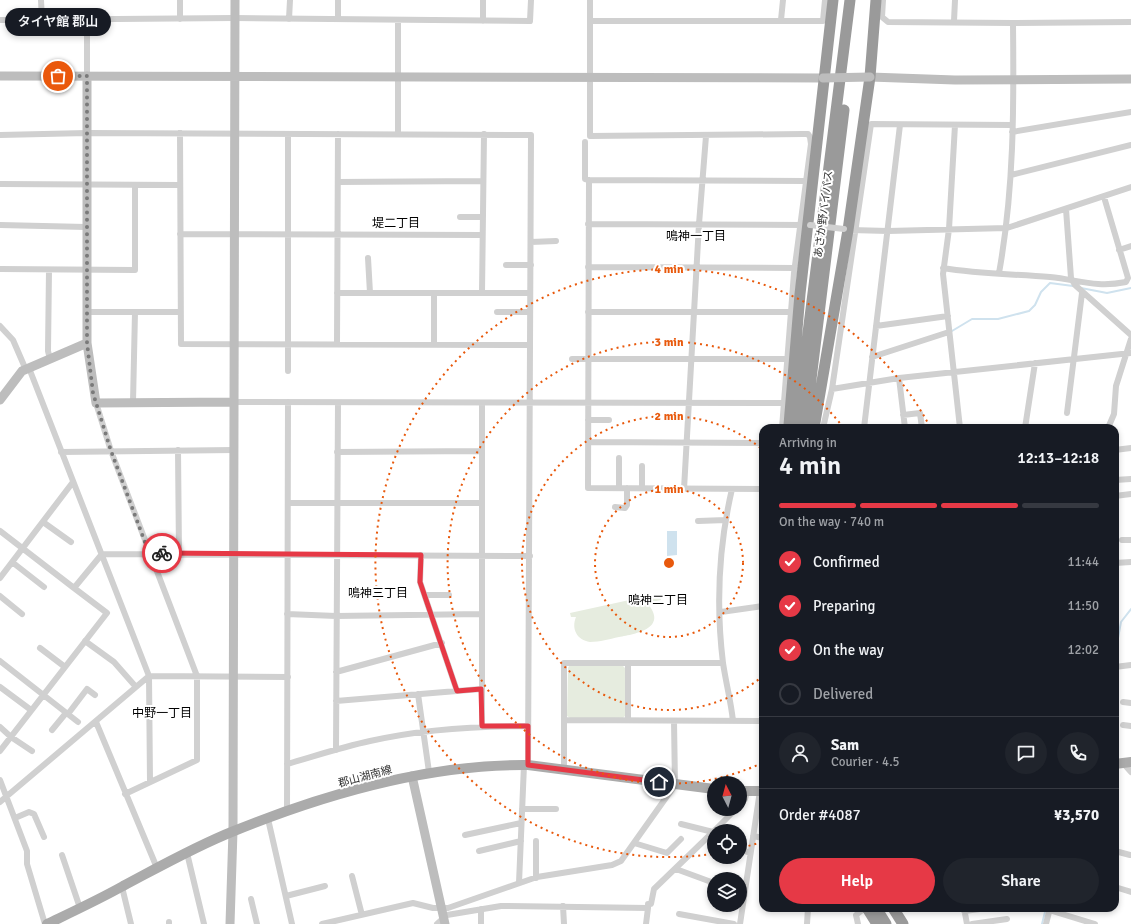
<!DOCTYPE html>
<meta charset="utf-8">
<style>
body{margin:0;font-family:Signika,"Noto Sans JP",sans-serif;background:#20242c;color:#f1f3f6;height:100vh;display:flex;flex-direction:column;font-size:15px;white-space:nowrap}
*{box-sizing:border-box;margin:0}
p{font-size:13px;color:#9ea1a6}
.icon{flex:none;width:22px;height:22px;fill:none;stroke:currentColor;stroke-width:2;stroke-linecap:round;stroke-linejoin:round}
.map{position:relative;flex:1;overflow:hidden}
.panel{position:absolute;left:759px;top:424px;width:360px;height:488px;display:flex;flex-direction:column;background:#171b24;border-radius:12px;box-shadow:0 2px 6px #0003}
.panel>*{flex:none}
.needle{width:26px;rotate:354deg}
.fabs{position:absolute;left:707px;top:776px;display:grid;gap:8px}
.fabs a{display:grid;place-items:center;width:40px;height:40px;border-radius:50%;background:#171b24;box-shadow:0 2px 6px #0003;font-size:20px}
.pin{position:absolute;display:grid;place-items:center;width:34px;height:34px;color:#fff;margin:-17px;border:2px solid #fff;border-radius:50%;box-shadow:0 1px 4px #0007}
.courier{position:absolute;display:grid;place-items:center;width:40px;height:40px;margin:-20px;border:3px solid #e63946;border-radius:50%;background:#fff;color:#222;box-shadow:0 1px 5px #0007}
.bubble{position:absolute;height:28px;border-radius:14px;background:#171b24;box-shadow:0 2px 6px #0003;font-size:13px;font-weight:600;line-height:28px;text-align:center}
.head em{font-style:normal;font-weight:600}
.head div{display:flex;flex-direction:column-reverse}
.head{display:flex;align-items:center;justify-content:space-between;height:68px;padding:0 20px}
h1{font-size:26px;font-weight:600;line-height:30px}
.bar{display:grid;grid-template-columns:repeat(4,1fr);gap:6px 4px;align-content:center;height:48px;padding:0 20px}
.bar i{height:5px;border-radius:3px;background:#363941}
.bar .selected{background:#e63946}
.bar p{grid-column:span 4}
.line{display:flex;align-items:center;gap:10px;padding:0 20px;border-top:1px solid #363941}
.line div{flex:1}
.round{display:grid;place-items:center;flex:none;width:42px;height:42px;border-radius:21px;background:#20242c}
ol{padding:0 20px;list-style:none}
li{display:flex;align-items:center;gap:12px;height:44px}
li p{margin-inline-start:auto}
li .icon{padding:4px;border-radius:50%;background:#e63946;color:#fff;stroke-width:4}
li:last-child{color:#9ea1a6}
li i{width:22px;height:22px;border:2px solid #363941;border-radius:50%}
.action{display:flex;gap:8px;margin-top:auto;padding:8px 20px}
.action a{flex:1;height:46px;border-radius:24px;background:#e63946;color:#fff;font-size:16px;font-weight:600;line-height:46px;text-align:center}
.action a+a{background:#20242c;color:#f1f3f6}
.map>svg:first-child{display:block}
.green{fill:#e6ecdf}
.water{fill:#cfe2ee}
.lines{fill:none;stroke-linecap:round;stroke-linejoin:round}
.stream{stroke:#cfe2ee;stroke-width:2}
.street{stroke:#d0d0d0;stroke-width:6}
.secondary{stroke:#bdbdbd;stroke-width:9}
.primary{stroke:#ababab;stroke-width:10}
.highway{stroke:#9a9a9a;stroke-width:11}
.street-bridge{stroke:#d0d0d0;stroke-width:6}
.secondary-bridge{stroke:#bdbdbd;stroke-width:9}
.done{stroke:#7a7a7a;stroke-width:4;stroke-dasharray:0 7.2}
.route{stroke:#e63946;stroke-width:5}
.ring{fill:none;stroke:#e8590c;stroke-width:2;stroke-dasharray:2 4}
.labels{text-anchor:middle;stroke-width:4;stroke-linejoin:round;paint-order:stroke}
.street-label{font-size:11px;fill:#333;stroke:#fff}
.neighbourhood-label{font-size:12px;fill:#000;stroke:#fff}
.centre{fill:#e8590c;stroke:#fff;stroke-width:2}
.ring-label{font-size:12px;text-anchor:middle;font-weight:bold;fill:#e8590c;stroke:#fff;stroke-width:4;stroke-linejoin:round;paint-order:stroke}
</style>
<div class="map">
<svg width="1131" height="924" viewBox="0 0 1131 924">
<rect width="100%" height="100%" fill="#fff"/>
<path class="green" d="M660,596L661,600L647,603C669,628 636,634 619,637C609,639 600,642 590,642C577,640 571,629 576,617H571L570,613L634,599Z
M569,666H623L625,668V716L623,718H570L567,716L568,668Z"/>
<path class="water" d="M667,531H677V555L667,556Z"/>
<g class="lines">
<path class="stream" d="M1081,288L1107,293L1131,288
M952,331L972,319H998L1029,311L1035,305L1041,292L1050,283L1073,286
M1115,654L1121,622L1131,609
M1042,924L1046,908"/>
<path class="street" d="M41,0L42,20
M180,0V19
M590,0V136L803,134H808L810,137L811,144L794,273L782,428
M883,0L882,17L888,22L1013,23L1131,22
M289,19L290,0
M338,19V0
M0,20L234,18L530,21L531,0
M87,20V76
M398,20V133
M781,20L783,0
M483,21V0
M590,21H823L825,0
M954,21L955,0
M955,125L949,229L943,274L960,428
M1012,132L1131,112
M180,133L181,344L530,345
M0,135L87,133L531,135L528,765
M585,142V179L589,180
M1011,175L1131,145
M338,182L482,181
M0,184L180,185
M1066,209L1071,278L1075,285L1131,335
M460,217H482
M588,224L804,225
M0,225L86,227
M851,230L888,231L1007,228L1131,187
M180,234L482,235
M531,242L556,241
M1119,250L1131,246
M368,258L370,293
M506,265H531
M588,267L795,268
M943,268C978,274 1014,274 1050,277C1079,280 1096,288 1126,282L1128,278L1104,197
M0,269L135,270V185
M49,270L48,351L50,359
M999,273C1014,190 1014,107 1013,23
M337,293H530
M482,293L484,134
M86,312H180
M497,312H530
M588,312H791
M0,326L13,340L26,370
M876,326L948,316
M337,344L338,134
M434,344V294
M872,357L949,332
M572,359H787
M29,368L149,676L150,782
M288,371V134
M899,378L905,428
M832,389L899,378L1131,353
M133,402L135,312
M234,402L784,403
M96,403L111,451L197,676V760L125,794
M1067,413L1082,293
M903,415L920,413L922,428
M588,420H609
M823,428L832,389L871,124L1012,125
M864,428L900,125
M1025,428L1035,363
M1108,428L1114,414L1116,386L1131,339
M588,442L763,443
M178,450L179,554
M1115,450L1131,448
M61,452L234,450
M337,452L482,451
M1115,480L1131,479
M619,488V458
M642,488V466
M684,489L699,224L706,136
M732,489C719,545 716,606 723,663C726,683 731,702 733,721
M763,489L588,488L589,180L805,181
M1115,496L1131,494
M288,503H482
M615,507L625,508L627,505V488
M698,521L726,520
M43,522L71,542
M0,531L74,588
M1122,540H1131
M421,555L420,582L457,691
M12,562L44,587
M1115,563L1131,562
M0,578L73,482
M425,595H449
M0,596L22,614
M721,612L763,606
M287,614L336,616L482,614
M1115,618V620
M85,641L114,662L136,687
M40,648L65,667
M0,661L78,722
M1115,667L1131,665
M336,672L442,643
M0,687L31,710
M418,694L429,772
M336,701L481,689
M1123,702L1131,703
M68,714L87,689L95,695
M564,720L763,721
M628,720V664
M96,722L157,868
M1123,725L1131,726
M482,726V403
M0,727L11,737L32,751
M52,730L66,713
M336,750L338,403
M0,751L107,613L74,588L102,554L530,556
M1123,763L1131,772
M287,764C315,756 342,747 370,741C422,729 475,726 528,726
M564,769V663H723
M0,780L27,851V864L45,924
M0,802L149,676L288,677
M740,805L745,799L747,792
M522,809H556
M287,812L288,402
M15,818L29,812L34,814L44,837
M268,819L292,924
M681,824L713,832
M714,831L736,809
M465,835L521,823
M753,836L763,838
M536,841V878
M634,843L667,853L681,839
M740,849L750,853
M479,851L521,841
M1115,851L1130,855
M187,853L204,924
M62,855L80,908
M676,869L714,883
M352,876L362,915
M519,883L524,765
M122,887L131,924
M1115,887L1131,892
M286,896L325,886
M251,899L257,924
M563,906L564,924
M964,908L967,924
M1049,910L1095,924
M964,911L988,908
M679,914L734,924
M169,922V924
M322,924L413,903L433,908H448L537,877L612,865L621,861L675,785L674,721
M437,924L447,915L501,906L648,908V904H651L654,889L714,831
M481,924V909
M646,924L648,908
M740,924L760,791
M807,924L808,908
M858,924L856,915L865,908
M972,924L1007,919
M1046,924L1050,908"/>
<path class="secondary" d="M0,76L823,78
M87,76V343L96,403L234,402
M870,77L955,80L1131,79
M0,400L22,371L87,343
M412,776L445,924
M230,924L233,831L235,0"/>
<path class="primary" d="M1115,764L1131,762
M740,791H763
M47,924C72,912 98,900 123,886C159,867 196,846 234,831C325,794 429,764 528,765L714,789"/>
<path class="highway" d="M789,425L800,294L833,0
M796,428L850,0
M805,428L844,110
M814,428L848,230L870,77L876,0
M867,908L877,924
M876,908L886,924
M893,908L903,924"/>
<path class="street-bridge" d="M810,225L844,229"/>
<path class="secondary-bridge" d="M823,78L870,77"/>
</g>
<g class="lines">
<path class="done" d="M58,76H87V343L93,393L111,451L149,553H162"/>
<path class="route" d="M162,553L421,555L420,582L457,691L481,689L482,726H528V765L659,782"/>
</g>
<g class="ring">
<circle cx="669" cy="563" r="74"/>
<path d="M763 676A147 147 0 1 1 763 450"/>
<path d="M762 763A221 221 0 1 1 843 427"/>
<path d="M762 842A294 294 0 0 1 740 848M712 854A294 294 0 1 1 930 427"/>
</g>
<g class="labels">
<g class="street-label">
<text transform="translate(823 214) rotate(-83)" y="4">あさか野バイパス</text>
<text transform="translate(365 776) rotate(-15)" y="4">郡山湖南線</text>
</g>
<g class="neighbourhood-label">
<text x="396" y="227">堤二丁目</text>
<text x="696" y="240">鳴神一丁目</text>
<text x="378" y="597">鳴神三丁目</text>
<text x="658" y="604">鳴神二丁目</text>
<text x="162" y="717">中野一丁目</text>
</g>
</g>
<circle cx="669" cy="563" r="6" class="centre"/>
<g class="ring-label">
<text x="669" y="273">4 min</text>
<text x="669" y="346">3 min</text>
<text x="669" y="420">2 min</text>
<text x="669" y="493">1 min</text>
</g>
</svg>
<div class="fabs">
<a><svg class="needle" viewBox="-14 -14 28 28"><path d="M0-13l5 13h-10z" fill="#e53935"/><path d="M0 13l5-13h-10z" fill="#9ea1a6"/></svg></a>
<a><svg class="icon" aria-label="locate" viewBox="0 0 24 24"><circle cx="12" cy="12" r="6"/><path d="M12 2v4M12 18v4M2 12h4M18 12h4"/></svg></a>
<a><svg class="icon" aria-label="layers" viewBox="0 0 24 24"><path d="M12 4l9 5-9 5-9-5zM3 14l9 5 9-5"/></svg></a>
</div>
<div class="pin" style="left:58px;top:76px;background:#ea580c"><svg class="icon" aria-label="bag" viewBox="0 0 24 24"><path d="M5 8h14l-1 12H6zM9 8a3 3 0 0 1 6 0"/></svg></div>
<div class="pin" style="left:659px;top:782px;background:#1f2937"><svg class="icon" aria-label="home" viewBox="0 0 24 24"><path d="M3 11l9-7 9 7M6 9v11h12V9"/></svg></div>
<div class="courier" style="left:162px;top:553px"><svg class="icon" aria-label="bike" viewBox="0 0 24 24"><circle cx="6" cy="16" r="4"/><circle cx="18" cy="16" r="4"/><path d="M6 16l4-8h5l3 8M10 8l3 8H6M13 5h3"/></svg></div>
<div class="bubble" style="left:5px;top:8px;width:106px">タイヤ館 郡山</div>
<section class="panel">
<div class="head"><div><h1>4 min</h1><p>Arriving in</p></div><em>12:13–12:18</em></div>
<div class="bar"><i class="selected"></i><i class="selected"></i><i class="selected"></i><i></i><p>On the way · 740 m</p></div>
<ol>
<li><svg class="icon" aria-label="check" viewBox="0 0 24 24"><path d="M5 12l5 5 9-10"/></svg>Confirmed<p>11:44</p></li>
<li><svg class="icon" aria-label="check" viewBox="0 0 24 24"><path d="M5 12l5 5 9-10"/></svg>Preparing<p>11:50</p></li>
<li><svg class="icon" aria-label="check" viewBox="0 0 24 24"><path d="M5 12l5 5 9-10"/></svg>On the way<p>12:02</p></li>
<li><i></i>Delivered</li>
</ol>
<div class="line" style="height:72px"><a class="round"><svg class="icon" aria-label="person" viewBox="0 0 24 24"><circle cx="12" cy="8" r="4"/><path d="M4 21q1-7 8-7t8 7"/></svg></a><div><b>Sam</b><p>Courier · 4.5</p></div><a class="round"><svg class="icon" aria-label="chat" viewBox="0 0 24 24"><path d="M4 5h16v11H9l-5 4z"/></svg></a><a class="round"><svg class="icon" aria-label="phone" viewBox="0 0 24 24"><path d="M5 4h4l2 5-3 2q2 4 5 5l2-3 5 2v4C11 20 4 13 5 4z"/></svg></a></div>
<div class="line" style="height:52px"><div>Order #4087</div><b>¥3,570</b></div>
<div class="action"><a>Help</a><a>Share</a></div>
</section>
</div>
